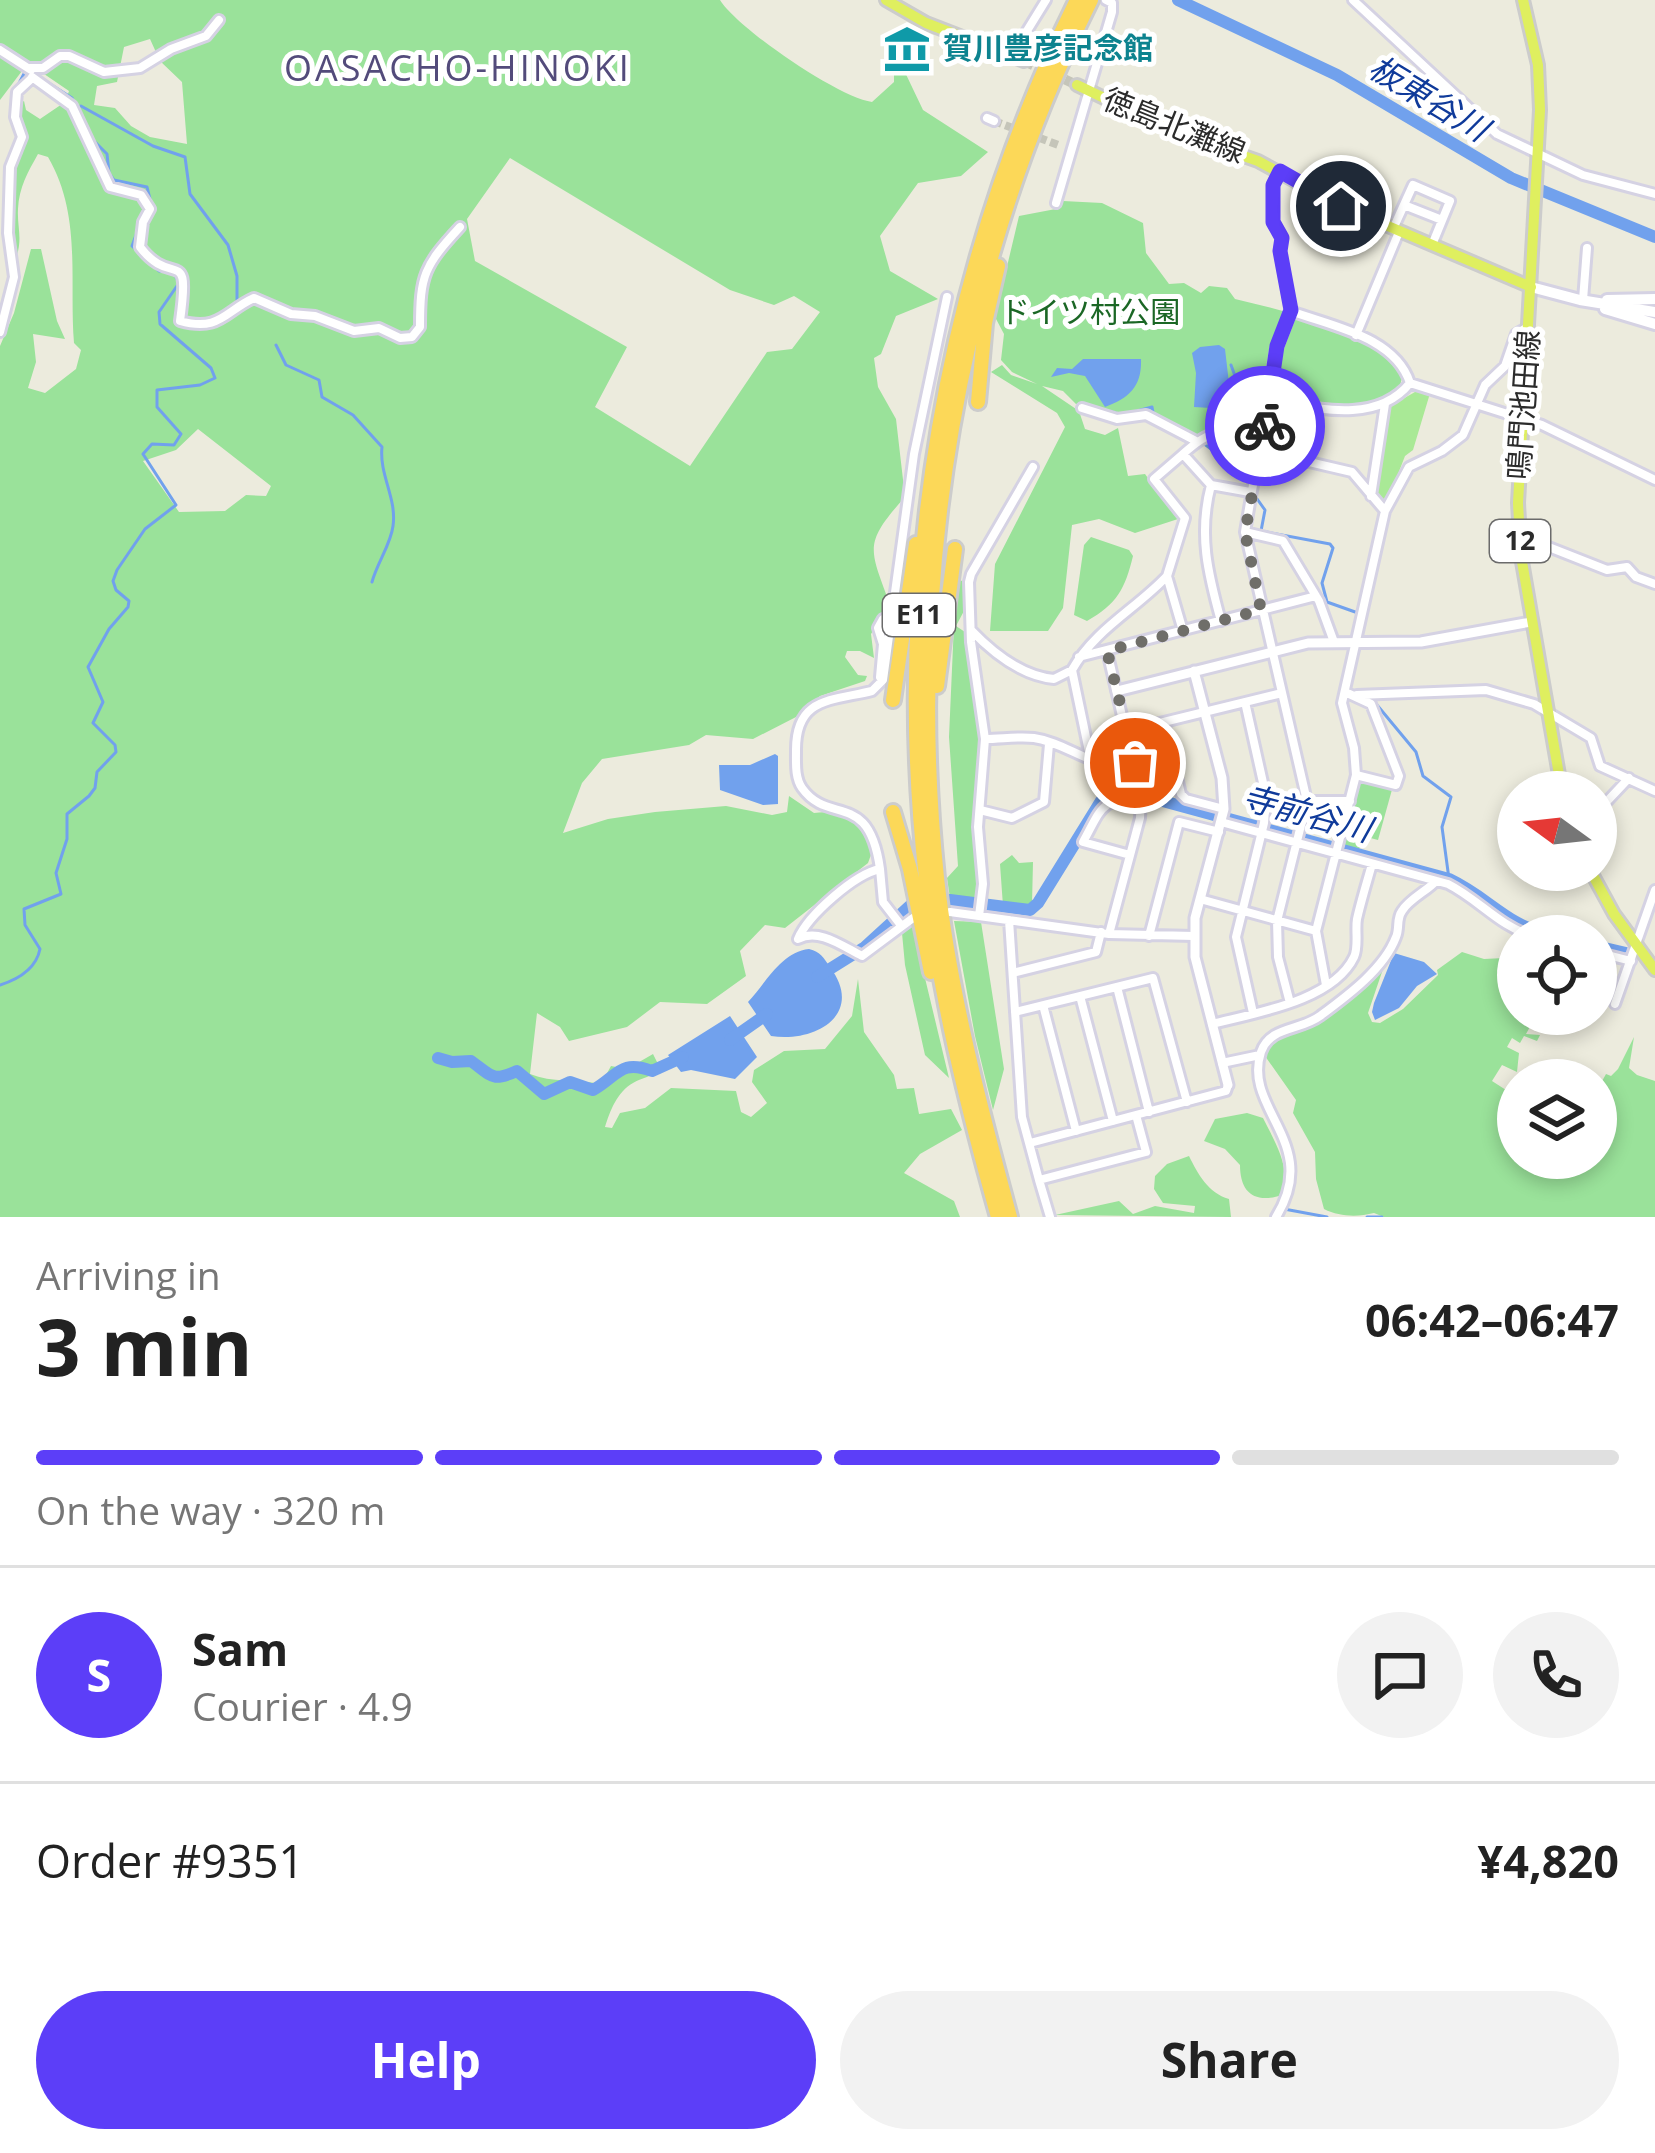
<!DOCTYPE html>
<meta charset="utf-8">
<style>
body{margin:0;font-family:"Open Sans","Noto Sans JP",sans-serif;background:#f2f2f2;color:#222;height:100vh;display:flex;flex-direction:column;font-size:45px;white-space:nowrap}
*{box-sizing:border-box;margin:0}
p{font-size:39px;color:#767676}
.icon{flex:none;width:66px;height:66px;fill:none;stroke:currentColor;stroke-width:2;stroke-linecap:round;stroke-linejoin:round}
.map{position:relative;height:1217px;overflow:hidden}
.side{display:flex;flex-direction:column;background:#fff;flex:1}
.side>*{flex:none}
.needle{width:78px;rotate:285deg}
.buttons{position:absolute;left:1497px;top:771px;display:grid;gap:24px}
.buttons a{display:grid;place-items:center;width:120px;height:120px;border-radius:50%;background:#fff;box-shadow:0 6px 18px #0003;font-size:60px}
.pin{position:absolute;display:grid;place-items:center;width:102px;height:102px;color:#fff;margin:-51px;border:6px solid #fff;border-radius:50%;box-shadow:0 3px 12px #0007}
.courier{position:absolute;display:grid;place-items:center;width:120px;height:120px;margin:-60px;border:9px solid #5c3ef8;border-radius:50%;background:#fff;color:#222;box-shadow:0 3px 15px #0007}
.head em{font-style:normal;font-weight:700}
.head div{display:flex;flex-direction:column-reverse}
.head{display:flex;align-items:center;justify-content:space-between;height:204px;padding:0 36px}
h1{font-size:78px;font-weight:700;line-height:90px}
.bar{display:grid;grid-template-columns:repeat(4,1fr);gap:18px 12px;align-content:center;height:144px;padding:0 36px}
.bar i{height:15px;border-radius:9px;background:#e0e0e0}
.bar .on{background:#5c3ef8}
.bar p{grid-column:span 4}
.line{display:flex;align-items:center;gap:30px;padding:0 36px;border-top:3px solid #e0e0e0}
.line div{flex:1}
.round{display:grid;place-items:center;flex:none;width:126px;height:126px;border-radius:63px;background:#f2f2f2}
.cta{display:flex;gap:24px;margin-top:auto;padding:24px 36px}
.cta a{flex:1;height:138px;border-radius:72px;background:#5c3ef8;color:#fff;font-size:48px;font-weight:700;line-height:138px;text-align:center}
.cta a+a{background:#f2f2f2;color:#222}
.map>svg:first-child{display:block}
.green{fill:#9ae29a;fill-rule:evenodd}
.pitch{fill:#a9e996}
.water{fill:#71a1ed}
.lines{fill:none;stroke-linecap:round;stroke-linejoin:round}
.stream{stroke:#71a1ed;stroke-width:3}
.river{stroke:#71a1ed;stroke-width:12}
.minor-tunnel{stroke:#c5c5b9;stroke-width:8;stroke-dasharray:8 4;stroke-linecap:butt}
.primary-tunnel{stroke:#c5c5b9;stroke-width:10;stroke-dasharray:10 5;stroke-linecap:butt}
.minor-casing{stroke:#d5d2e3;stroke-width:14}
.tertiary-casing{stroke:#d5d2e3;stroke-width:15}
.secondary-casing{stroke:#d5d2e3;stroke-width:16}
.primary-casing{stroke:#ccc;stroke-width:16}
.motorway-casing{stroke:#ccc;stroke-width:20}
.minor{stroke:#fff;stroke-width:8}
.tertiary{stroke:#fff;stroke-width:9}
.secondary{stroke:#fff;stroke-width:10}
.primary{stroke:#dfef5f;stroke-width:10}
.motorway{stroke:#fcd858;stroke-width:14}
.done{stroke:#6f6e69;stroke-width:12;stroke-dasharray:0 21.6}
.route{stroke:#5c3ef8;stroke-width:15}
.labels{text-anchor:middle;stroke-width:10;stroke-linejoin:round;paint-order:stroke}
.shield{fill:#fff;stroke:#6b6b6b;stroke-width:3}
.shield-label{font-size:27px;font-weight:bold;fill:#2b2b2b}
.culture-label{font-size:30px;font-weight:bold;fill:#0d838f;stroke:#fff;text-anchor:start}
.street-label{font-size:30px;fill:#2b2b2b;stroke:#fff}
.park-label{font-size:30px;fill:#1b6725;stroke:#fff}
.water-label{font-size:33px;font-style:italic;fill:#0f3a9a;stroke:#fff}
.quarter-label{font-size:36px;letter-spacing:3px;fill:#534b7b;stroke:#fff}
</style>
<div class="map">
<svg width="1655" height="1217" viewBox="0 0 1655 1217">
<rect width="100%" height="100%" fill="#ecebdd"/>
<path class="green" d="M0,0H720C737,28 839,98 872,102L894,82V62L902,66L923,110L988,152L961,176L918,183L880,236L890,271L938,299L896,316L881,354L874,358L878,387L896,419L905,497C862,545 870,548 890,605L871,634L874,658L860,651H847L845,657L858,675L867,676L865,681L820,696L796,717L753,739L706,735L689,745L602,759L582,783L563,833L608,819L655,812L726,806L772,815L787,812L789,796L814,813C846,809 862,823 872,852L868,863L785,928L765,925L740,951L746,976L707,1004L660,1002L627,1027L569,1041L560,1027L537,1013L530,1074C552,1083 576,1079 601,1084L611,1066L627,1069L653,1054L660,1068C651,1078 643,1077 633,1083C617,1092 610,1111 605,1127L612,1128L620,1113L645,1108L671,1088L736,1091L741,1112L751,1117L767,1103L752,1082L754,1070L784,1051L825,1049L852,1016L858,979L864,1032L894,1075L897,1089L914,1088L919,1114L951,1109L962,1130L920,1154L904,1173L954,1201L960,1217H0V346L14,313L31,249H41L57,321L65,339L33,334L36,362L28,388L45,393L76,369L81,350L74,343C69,280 82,215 48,157L38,154C28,172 19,187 18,209C17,227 23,239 16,258C10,229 9,199 13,169C15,156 26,144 25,132C24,121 17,117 19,104L24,101L26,110L40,119L65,102L69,91L28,63L0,100ZM150,39L160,61L182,82L187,144L150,137L131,126L115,108L94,105L97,86L117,82L124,47ZM510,158L730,290L774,305L794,296L820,312L792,349L767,352L690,466L595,407L627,347L475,261L467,219ZM198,429L271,486L266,496L246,495L225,511L179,512L143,461L176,450Z
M1063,201L1102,203L1143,223L1146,253L1169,284L1184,283L1201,293L1209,286L1227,288L1235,299C1295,313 1356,329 1404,368L1399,391L1351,408L1266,396L1247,474L1209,445L1148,412L1112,416L1097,407L1076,404L1063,391L1042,386L1079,411L1085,429L1105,435L1118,428L1128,476L1145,474L1178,519L1135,533L1099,519L1072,525L1063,608L1048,631H990L995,564L1065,427L1057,413L991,372L1002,365L1011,375L1037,384L1012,372L1001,360L1004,334L995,317L1019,216L1061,208Z
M1091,537L1129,550L1133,556C1125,589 1117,604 1087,621L1074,615L1084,545Z
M956,578L964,582L965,609L956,626L965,632L980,748L975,800L980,875L976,899L950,898L947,878L958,866L949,737Z
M1358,778L1393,786L1378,840L1363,836L1359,850L1340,844Z
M1012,855L1019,863L1033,862L1032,904L1025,908L1003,906L1000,864Z
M954,921L981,922L1004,1069L993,1110L975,1036Z
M912,924L949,1078L925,1055L905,965L902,933Z
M1462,952L1484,959L1504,958L1497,971L1518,992V1014H1537L1526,1034L1540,1035L1537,1041L1524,1036L1520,1043L1512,1038L1507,1047L1519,1053L1517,1072L1502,1065L1492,1081L1506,1090L1518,1083V1158H1596V1117L1604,1105L1596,1100V1092L1606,1074L1611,1076L1618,1069L1634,1037L1629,1068L1637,1075L1655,1081V1217H1384L1374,1213C1358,1217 1340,1217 1324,1209L1316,1179L1315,1152L1293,1113L1296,1100L1265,1056C1275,1030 1291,1039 1312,1027C1338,1014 1361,988 1383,969L1368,1013L1372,1022L1380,1023L1403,1009L1438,975L1437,970Z
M1247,1113L1263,1118C1275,1142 1292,1169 1282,1195C1255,1204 1240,1193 1240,1165L1225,1149L1204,1141L1215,1119Z
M1189,1156C1198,1174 1208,1193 1229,1199L1231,1217L1055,1215L1119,1201L1133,1214L1155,1206L1194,1213L1195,1206L1163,1203L1154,1189L1155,1176L1167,1164Z"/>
<path class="pitch" d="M1422,388L1431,390L1413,450L1405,456L1386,505H1380L1374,496L1387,408Z"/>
<path class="water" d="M1219,345L1225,349L1230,392L1228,409L1194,407L1196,373L1192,353L1200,347Z
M1083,359H1141C1142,386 1130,398 1105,407L1085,376L1069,373L1051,377L1057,368L1072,369Z
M775,754L778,756V804L763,805L720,790L719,765H750Z
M809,949C821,952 823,957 830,967C865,1014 816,1043 771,1036L748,1002C766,983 781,952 809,949Z
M1394,953L1424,962L1437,974L1417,986L1399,1008L1375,1020L1372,1012L1374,1003Z
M730,1016L757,1057L735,1079L691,1070L681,1072L668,1055Z"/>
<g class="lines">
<path class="stream" d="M0,55L19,67
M33,73L72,98L87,128
M17,87L26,70
M81,106L153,146L185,157L190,194L228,245L237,276V303
M90,137L107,154L109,173L114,180L147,187L150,199
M276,345L286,365L319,380L322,397L353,415L382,447C379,475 397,498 393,526C391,544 377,563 372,582
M1231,365L1239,387L1238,411
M1112,412L1122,415L1152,407L1153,412
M1203,443L1245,474
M1255,496L1265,510L1261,531L1330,544L1333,548L1322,583L1327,602L1358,613
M1377,705L1416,752L1423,776L1451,797L1442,827L1449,879
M0,985C19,979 36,969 40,949L25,925L24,909L61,894L56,873L67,839V814L89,796L95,788L97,772L116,752L115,745L93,723L103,702L88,667L109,629L128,607L129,601L116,590L113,581L117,570L145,529L176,505L143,454L152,444L174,445L181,434L157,407V390L200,385L215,378L211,368L160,324L159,312L179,283L174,273L159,271L132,246L146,208
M1281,1215L1284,1209L1327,1217
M1367,1217H1382"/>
<path class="river" d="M1178,0L1337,75L1511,178L1655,237
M950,900L1030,910L1038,903L1101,801L1126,791L1449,879C1489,898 1505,924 1550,936
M1596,946L1626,953
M817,977L865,947L911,905
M730,1040L767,1014
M438,1058L452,1062L471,1061C493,1077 492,1082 517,1071L544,1094L570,1082L593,1090C618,1076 620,1059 652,1071L683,1057"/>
<path class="minor-tunnel" d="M994,121L1061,146"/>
<path class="primary-tunnel" d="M1024,61L1077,85"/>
<defs>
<path id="minor" d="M1353,0L1497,134L1583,175L1655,194
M0,50L31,70
M1012,55L1046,0
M30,68H43L60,56H69L104,72L140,68L171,49L206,36L219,20
M32,77L72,106L110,187L141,195L150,209L143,222L140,247C173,290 191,242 180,321C220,332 225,311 254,298L291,314L315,316L354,331L379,328L400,338L412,337L420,327C420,275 424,266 460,227
M987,118L994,121
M1056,203L1112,12V3L1106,0
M1404,205L1442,220
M1393,229L1413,185L1450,201L1432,245
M1583,300L1587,248
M0,332L14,277L8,233L10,167L22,137L15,117L17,92L32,78
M1356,335L1399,232
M1410,383L1542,425L1655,480
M1269,400C1316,408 1376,425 1410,383C1395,336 1330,326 1291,311L1280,251L1282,238L1273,222V185L1279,172
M1082,408L1117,419L1146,415L1196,441
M1258,450L1352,472L1385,511
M1183,454C1215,425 1221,431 1261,442
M1371,496L1385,404
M1245,532L1283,541L1319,601L1334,642
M1521,536L1607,570L1627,567L1636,577L1655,584
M1221,621C1208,574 1198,534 1211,485L1250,492
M971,630C993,653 1022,676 1054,679L1072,670
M1183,631L1167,576L1185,518L1154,479L1183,454L1211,485
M1107,651L1141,798L1140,818L1109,934
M1079,657L1316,596
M880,677L883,644L878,628L883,619L889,618
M1345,692L1371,704L1399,776L1396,785L1356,775
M1357,695L1486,690L1534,704L1591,738L1600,766L1655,791
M1245,702L1266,796L1264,823L1236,937L1253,1013
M1164,722L1181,794L1186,799L1224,809
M1127,731L1282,693
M985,739C1001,739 1019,736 1034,738C1070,743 1096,774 1135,763
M1091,761L1072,670C1095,629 1136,609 1167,576
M1307,801H1350
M980,810L1012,818L1044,802L1049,744
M1596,813L1629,778
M1221,822L1448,884C1478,899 1499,926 1532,936
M1130,855L1083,842C1100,812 1102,793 1141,803
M880,869C869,789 829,826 802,788C795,778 796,764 796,752C795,697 831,701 872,691L883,680L914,454L947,297
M1200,899L1316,931
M950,912L1109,934L1194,936
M979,916L983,884L978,827L985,739L971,642L969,582L971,574L1033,467
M1009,920L1022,1117L1039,1180L1146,1152L1136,1115
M900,924L883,902L880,869C855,874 808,915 798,939C819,928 842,946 862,956L913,918
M1149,936L1179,822L1219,832
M1596,952L1631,961
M1013,973L1096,952L1101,932
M1326,985L1316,931L1356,775L1354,748L1342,703L1385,511L1409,467L1442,451L1463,435L1485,385L1505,366L1516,334L1528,327
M1117,987L1149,1112
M1080,996L1113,1121
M1290,1003L1278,957L1277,921L1307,801L1245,532L1276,350L1291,311
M1615,1004L1655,890
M1043,1005L1076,1131
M1015,1012L1153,978L1187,1102
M1212,1024C1255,1013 1333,1001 1354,957C1359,947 1355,930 1357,919C1361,901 1367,882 1372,864
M1222,1063L1260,1055
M1030,1143L1226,1091L1228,1085
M1039,1180L1050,1217
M1276,1217C1322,1143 1242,1109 1261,1052C1270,1026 1300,1031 1320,1016C1347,996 1384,969 1396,937C1400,928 1396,919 1402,911C1409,899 1427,891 1436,881"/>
<path id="tertiary" d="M1194,671L1222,778L1224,809L1195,918V957L1228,1085
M1117,691L1308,643L1421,642L1531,622"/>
<path id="secondary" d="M1531,287L1580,300L1655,312
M1607,300L1655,299
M1605,309L1655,324"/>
<path id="primary" d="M886,0L926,23L1024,61
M1523,0L1538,65L1540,110L1518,503L1521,556L1562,792
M1077,85L1175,132L1258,161L1341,206L1531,287
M1590,870L1614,914L1655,970"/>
<path id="motorway" d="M978,402L985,323L998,266
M937,686L955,549
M893,700L916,544
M893,812L910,869L931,972
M998,1217C967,1106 939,993 926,878C892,582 944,267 1077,0
M1010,1217C980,1106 950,993 937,878C906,580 957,269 1091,0"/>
</defs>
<use href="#minor" class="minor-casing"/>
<use href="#tertiary" class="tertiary-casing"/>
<use href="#secondary" class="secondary-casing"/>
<use href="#primary" class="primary-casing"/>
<use href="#motorway" class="motorway-casing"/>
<use href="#minor" class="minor"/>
<use href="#tertiary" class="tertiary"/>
<use href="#secondary" class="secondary"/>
<use href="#primary" class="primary"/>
<use href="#motorway" class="motorway"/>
</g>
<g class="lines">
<path class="done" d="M1135,763L1107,651L1261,610L1245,532L1265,426"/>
<path class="route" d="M1265,426L1277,346L1291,310L1280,251L1282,238L1273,222V185L1280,171L1341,206"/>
</g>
<defs>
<symbol id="museum-bare" viewBox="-9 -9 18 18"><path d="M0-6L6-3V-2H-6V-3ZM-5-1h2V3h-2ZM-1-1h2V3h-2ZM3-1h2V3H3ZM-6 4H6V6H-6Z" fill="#0f9aa8" stroke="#fff" stroke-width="2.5" paint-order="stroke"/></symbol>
</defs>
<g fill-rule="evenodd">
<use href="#museum-bare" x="874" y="16" width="66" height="66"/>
</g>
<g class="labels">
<g class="shield">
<rect x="1490" y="520" width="60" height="42" rx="9"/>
<rect x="883" y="594" width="72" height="42" rx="9"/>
</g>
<g class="shield-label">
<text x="1520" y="550">12</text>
<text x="919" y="624">E11</text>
</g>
<g class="culture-label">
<text x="943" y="59">賀川豊彦記念館</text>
</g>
<g class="street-label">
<text transform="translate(1174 126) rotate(22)" y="10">徳島北灘線</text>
<text transform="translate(1524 405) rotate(-86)" y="10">鳴門池田線</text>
</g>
<g class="park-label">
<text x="1090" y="323">ドイツ村公園</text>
</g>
<g class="water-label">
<text transform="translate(1429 98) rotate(31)" y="12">板東谷川</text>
<text transform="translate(1307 813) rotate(15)" y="12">寺前谷川</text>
</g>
<g class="quarter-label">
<text x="458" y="81">OASACHO-HINOKI</text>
</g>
</g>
</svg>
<div class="buttons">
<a><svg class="needle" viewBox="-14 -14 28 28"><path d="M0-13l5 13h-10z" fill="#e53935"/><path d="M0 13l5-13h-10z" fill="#767676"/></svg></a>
<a><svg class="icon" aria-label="locate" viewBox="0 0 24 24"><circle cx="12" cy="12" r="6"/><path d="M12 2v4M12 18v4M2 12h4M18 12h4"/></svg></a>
<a><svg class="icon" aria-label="layers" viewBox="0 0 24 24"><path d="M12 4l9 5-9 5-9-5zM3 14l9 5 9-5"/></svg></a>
</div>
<div class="pin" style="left:1135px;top:763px;background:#ea580c"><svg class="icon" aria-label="bag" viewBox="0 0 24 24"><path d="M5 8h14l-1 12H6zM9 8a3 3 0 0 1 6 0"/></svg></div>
<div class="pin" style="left:1341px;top:206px;background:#1f2937"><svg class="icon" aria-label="home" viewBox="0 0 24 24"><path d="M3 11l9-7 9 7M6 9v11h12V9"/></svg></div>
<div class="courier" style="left:1265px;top:426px"><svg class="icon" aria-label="bike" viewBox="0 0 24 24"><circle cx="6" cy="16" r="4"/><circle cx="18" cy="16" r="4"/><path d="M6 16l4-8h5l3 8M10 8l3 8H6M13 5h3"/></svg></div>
</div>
<section class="side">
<div class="head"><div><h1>3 min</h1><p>Arriving in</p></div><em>06:42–06:47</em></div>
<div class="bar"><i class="on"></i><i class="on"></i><i class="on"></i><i></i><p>On the way · 320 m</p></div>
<div class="line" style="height:216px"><b class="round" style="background:#5c3ef8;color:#fff">S</b><div><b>Sam</b><p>Courier · 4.9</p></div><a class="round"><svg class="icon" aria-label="chat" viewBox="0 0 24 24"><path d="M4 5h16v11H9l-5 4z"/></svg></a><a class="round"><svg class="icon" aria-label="phone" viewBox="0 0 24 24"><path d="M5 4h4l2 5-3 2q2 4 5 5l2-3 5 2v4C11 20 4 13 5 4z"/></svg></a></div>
<div class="line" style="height:156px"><div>Order #9351</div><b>¥4,820</b></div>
<div class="cta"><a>Help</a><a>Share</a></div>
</section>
